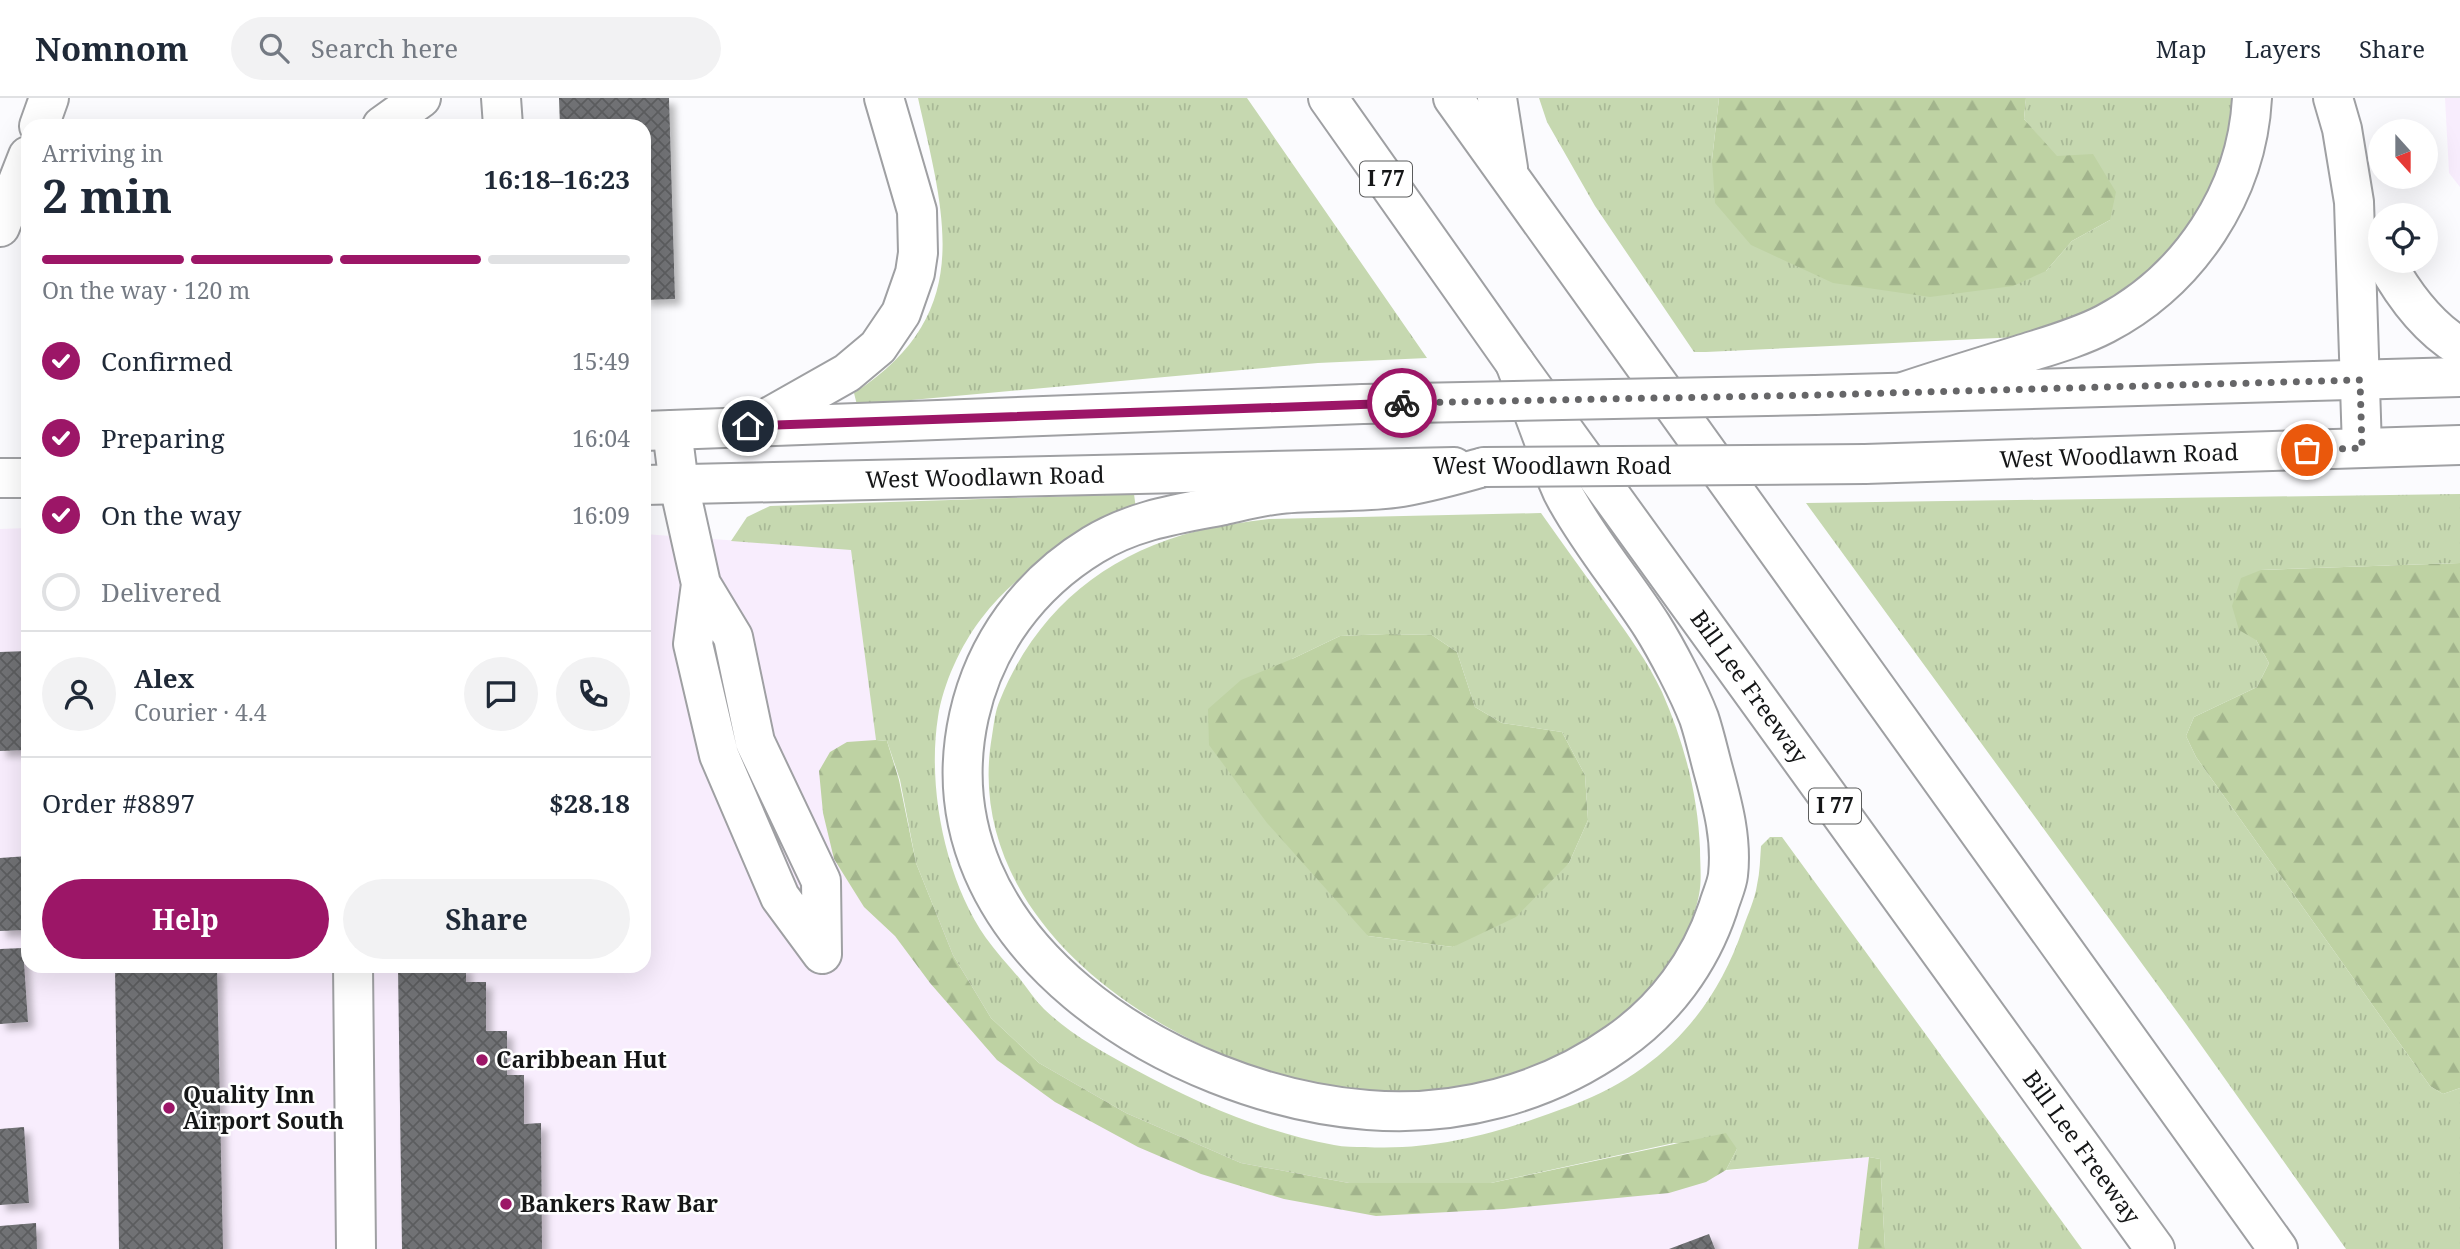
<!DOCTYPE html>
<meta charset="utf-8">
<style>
body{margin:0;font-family:"Noto Serif",serif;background:#f2f2f3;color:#1f2937;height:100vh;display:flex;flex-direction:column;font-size:26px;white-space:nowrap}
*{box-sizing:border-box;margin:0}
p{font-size:23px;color:#747a83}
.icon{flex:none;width:38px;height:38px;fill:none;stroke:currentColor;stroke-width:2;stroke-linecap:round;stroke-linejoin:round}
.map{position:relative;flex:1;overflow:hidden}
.drawer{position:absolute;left:21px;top:21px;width:630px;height:854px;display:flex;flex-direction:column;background:#fff;border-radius:21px;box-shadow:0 7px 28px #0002}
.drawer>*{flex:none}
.needle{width:46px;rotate:159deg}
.controls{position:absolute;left:2368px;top:21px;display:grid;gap:14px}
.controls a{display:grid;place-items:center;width:70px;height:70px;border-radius:50%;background:#fff;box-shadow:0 7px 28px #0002;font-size:35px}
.pin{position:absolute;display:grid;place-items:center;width:60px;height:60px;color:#fff;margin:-30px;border:4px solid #fff;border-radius:50%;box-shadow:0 2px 7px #0007}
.courier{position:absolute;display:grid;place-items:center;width:70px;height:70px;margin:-35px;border:5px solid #9c1667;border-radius:50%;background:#fff;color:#222;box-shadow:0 2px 9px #0007}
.headline em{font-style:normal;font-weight:700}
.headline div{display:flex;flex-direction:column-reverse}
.headline{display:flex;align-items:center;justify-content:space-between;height:119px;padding:0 21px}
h1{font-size:46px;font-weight:700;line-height:52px}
.bar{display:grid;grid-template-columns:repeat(4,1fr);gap:10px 7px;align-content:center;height:84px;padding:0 21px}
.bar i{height:9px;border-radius:5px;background:#e0e1e3}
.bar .current{background:#9c1667}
.bar p{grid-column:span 4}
.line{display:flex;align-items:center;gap:18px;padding:0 21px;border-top:2px solid #e0e1e3}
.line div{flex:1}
.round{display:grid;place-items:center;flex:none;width:74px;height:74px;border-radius:37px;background:#f2f2f3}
ol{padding:0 21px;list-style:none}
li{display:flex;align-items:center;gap:21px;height:77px}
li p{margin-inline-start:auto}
li .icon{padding:7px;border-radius:50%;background:#9c1667;color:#fff;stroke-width:4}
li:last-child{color:#747a83}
li i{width:38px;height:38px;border:4px solid #e0e1e3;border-radius:50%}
.button{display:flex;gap:14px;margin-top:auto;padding:14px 21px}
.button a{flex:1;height:80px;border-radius:42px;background:#9c1667;color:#fff;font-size:28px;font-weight:700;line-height:80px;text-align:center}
.button a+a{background:#f2f2f3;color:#1f2937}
header{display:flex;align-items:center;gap:42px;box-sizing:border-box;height:98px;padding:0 35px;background:#fff;border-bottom:2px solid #e0e1e3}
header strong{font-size:33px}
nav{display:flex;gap:38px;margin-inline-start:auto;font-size:24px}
.search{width:490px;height:63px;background:#f2f2f3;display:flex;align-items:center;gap:18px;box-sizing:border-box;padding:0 24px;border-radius:38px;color:#747a83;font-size:26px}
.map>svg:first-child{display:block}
.commercial{fill:#f8edfd}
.grass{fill:url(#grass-tufts);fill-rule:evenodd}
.forest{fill:url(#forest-firs)}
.building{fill:url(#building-cross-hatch);filter:url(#shadow)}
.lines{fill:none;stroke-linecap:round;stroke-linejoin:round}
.minor-casing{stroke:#9fa0a3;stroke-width:42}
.major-casing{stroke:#9fa0a3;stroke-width:42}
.highway-casing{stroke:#9fa0a3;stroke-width:42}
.minor{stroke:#fff;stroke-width:38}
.major{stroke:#fff;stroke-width:38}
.highway{stroke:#fff;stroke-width:38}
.major-bridge-casing{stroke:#9fa0a3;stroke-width:42;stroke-linecap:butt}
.highway-bridge-casing{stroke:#9fa0a3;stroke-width:42;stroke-linecap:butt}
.major-bridge{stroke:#fff;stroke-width:38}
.highway-bridge{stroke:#fff;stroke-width:38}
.done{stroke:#666668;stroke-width:7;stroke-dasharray:0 12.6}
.route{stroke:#9c1667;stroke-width:9}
.poi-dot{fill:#9c1667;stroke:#fff;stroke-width:2.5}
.labels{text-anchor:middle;stroke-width:5;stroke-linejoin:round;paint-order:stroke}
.shield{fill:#fff;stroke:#5b5c5d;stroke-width:2}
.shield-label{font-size:21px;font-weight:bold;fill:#151617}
.street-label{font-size:23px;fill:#151617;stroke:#fff}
.poi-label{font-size:23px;font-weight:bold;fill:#151617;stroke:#fff;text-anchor:start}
</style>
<header>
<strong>Nomnom</strong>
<div class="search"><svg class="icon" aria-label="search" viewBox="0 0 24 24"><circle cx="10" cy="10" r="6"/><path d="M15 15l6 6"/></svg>Search here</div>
<nav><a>Map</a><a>Layers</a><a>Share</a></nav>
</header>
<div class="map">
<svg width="2460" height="1151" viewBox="0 0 2460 1151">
<defs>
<pattern id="grass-tufts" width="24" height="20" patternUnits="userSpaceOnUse" patternTransform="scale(1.75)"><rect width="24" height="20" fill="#c6d8b0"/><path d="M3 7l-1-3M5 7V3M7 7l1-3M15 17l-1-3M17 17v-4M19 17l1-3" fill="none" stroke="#a9b997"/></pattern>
<pattern id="forest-firs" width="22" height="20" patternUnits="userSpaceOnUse" patternTransform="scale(1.75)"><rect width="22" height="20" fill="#bed2a3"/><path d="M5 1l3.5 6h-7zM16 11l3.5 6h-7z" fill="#a2b48c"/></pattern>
<pattern id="building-cross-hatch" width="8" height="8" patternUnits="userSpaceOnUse" patternTransform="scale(1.75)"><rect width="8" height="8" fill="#717275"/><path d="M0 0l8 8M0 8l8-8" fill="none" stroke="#5c5d5f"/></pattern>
<filter id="shadow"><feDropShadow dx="6" dy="6" stdDeviation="3.5" flood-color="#0004"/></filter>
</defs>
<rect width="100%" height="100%" fill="#fbfbfe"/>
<path class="commercial" d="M2445,0H2460V89L2449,75Z
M28,430V868H644V436L851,451L886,717L1010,959L1475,1097L1869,1059L1858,1151H0V431Z"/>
<path class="grass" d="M918,0H1247L1427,260L1318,265L857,307L854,295C976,216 945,121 918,0Z
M1539,0H1719L1712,62L2046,173L2072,143L2110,122L2024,21L2026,0H2238L2222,82L2154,176L2085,219L2019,239L1706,254H1694L1595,108L1547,24Z
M1134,396L1136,411C1078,438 1020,469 981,521C961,547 943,586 938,619C927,689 945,781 986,840C996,854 1009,868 1020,881C1028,891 1035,902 1044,911C1070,936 1103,954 1134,971C1196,1005 1264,1034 1334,1047C1344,1049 1355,1049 1365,1049C1440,1053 1504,1033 1573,1007C1658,974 1714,916 1743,830C1748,816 1755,801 1757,787C1760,774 1760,761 1761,748L1770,739H1782L2082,1151H1885L1880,1061L1869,1059L1726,1072L1737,1051L1674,1045L1491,1085H1349L1241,1065L1126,1015L1039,965L991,920L953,857L916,765L900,682L887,643L876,642L851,452L731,443L747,419L770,408Z
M2460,396V465L2261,472L2256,542L2269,565L2257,589L2194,619L2186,638L2196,659L2430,988L2443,996L2460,990V1151H2346L2186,926L1806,405Z
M1541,415C1563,446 1586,478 1609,510C1628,537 1648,564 1662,594C1684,644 1698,697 1700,751C1700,766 1702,782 1699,797C1691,840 1653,898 1618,925C1609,932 1597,937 1587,943C1537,972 1482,989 1424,994C1280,1005 1086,915 1017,786C992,739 983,690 992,638C994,626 995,613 1000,602C1036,513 1105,456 1197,433C1221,427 1245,424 1269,421ZM1387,536L1432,537L1457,554L1475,609L1502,625L1562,634L1585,677L1588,722L1569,765L1453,849L1368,838L1292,561L1340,538Z"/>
<path class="forest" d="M1719,0H2026L2024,21L2057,58L2093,56L2116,94L2110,122L2072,143L2046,173L2013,188L1930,199L1833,185L1751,147L1715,105L1712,62Z
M2460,465V990L2443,996L2430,988L2196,659L2186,638L2194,619L2257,589L2269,565L2256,542L2239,532L2232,508L2241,480L2261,472Z
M1387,536L1432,537L1457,554L1475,609L1502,625L1562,634L1585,677L1588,722L1569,765L1516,819L1453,849L1368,838L1267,725L1209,647L1208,611L1241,582L1292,561L1340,538Z
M876,642L887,643L899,682L916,765L953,857L991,920L1039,965L1126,1015L1241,1065L1349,1085H1491L1726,1035L1737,1051L1726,1072L1706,1084L1669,1095L1504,1111L1376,1118L1284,1101L1201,1076L1138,1049L1055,1004L997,962L930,885L895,838L864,809L834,761L823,715L819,673L830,654L847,644Z
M1869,1059L1880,1061L1885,1151H1858Z"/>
<path class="building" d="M559,0H669L675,201L644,202V28H560Z
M28,553V652L0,653V554Z
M28,758V832L0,833V760Z
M23,850L28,924L0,926V851Z
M115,868H217L223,1151H119Z
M398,868H466V884H486V933H507V977H524V1026L541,1025L542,1151H402Z
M24,1029L29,1105L0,1107V1031Z
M36,1125L37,1151H0V1128Z
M1709,1136L1715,1151H1669Z"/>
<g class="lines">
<defs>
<path id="minor" d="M501,0L503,28
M39,28L49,0
M382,28L421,0
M0,129L28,58
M672,332L679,387L701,486L733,539L755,644L821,783L822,856
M701,486L693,546L719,657L780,799L822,856
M353,868L356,1151"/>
<g id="major">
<path d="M1815,297L2460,279"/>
<path d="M644,333L1363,306"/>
<path d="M0,380H28"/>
<path id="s1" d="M644,387L1454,369"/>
</g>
<g id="highway">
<path id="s2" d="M1328,0L1515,265L2155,1151"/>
<path d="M1453,0L2278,1151"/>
<path d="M1497,0L1508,70"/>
<path d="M2333,0L2342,31L2354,104L2362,350"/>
<path d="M2385,163C2403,196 2427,229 2460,249"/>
<path d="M1903,294C1942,281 1981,269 2020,257C2048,248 2078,240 2105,226C2189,182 2247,95 2252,0"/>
<path d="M755,327L847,275L878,249L901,215L915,175L918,155L917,113L884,0"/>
<path id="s3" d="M1865,366L2460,347"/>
<path d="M1484,369C1455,377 1425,386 1395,390C1357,395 1318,392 1280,396C1261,398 1242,403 1224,407C1177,416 1134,422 1093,447C1029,486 985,546 969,618C919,844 1174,997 1368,1012C1456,1019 1545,996 1617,945C1665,912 1700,864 1718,810C1721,799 1727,787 1728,777C1732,742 1723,708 1714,675C1709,657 1705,638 1699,620C1689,594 1667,552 1652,528C1625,486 1592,447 1568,404C1558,388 1553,369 1547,351C1536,322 1526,294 1515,265"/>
</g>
</defs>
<use href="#minor" class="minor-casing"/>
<use href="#major" class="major-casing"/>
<use href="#highway" class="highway-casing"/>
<use href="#minor" class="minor"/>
<use href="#major" class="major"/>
<use href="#highway" class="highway"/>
<defs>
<path id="major-bridge" d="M1363,306L1815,297"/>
<path id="highway-bridge" d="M1484,369L1865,366"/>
</defs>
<use href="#major-bridge" class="major-bridge-casing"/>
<use href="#highway-bridge" class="highway-bridge-casing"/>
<use href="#major-bridge" class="major-bridge"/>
<use href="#highway-bridge" class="highway-bridge"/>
</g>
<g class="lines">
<path class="done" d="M1402,305L1815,297L2360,282L2362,350L2307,352"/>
<path class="route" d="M748,328L1402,305"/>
</g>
<g class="poi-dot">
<circle cx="482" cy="962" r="7"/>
<circle cx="169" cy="1010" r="7"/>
<circle cx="506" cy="1106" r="7"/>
</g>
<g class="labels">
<g class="shield">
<rect x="1360" y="63.5" width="52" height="35" rx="5"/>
<rect x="1809" y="690.5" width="52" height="35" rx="5"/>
</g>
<g class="shield-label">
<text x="1386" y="88">I 77</text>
<text x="1835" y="715">I 77</text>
</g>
<g class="street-label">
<text dy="8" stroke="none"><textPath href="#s3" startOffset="254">West Woodlawn Road</textPath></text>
<text x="1552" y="376">West Woodlawn Road</text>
<text dy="8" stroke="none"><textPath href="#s1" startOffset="341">West Woodlawn Road</textPath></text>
<text dy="8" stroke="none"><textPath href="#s2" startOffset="724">Bill Lee Freeway</textPath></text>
<text dy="8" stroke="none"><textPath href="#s2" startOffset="1292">Bill Lee Freeway</textPath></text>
</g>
<g class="poi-label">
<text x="496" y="970">Caribbean Hut</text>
<text x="183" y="1005">Quality Inn<tspan x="183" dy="26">Airport South</tspan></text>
<text x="520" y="1114">Bankers Raw Bar</text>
</g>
</g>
</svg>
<div class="controls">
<a><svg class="needle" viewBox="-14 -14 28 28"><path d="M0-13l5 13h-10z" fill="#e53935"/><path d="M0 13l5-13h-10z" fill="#747a83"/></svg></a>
<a><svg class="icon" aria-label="locate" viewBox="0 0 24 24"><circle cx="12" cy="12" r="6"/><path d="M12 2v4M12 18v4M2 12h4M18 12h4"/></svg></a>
</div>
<div class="pin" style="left:2307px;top:352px;background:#ea580c"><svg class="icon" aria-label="bag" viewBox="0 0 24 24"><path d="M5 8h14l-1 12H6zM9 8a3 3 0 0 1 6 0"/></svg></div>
<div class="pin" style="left:748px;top:328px;background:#1f2937"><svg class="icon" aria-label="home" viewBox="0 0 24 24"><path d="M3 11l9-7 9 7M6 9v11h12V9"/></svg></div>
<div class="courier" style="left:1402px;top:305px"><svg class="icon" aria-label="bike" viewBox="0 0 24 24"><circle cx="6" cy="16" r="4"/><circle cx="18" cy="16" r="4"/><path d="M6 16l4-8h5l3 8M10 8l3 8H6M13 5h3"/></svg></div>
<section class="drawer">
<div class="headline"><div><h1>2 min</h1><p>Arriving in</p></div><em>16:18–16:23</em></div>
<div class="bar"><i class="current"></i><i class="current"></i><i class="current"></i><i></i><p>On the way · 120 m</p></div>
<ol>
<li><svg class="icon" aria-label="check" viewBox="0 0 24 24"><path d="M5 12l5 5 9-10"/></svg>Confirmed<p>15:49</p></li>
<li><svg class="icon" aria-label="check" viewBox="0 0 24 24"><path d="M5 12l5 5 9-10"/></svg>Preparing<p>16:04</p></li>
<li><svg class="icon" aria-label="check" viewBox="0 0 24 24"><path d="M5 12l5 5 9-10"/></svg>On the way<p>16:09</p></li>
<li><i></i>Delivered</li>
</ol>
<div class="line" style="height:126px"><a class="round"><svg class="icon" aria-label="person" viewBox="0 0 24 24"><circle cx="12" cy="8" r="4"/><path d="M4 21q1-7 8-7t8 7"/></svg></a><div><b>Alex</b><p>Courier · 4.4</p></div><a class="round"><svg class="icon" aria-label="chat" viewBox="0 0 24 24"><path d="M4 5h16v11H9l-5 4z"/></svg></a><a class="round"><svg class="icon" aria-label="phone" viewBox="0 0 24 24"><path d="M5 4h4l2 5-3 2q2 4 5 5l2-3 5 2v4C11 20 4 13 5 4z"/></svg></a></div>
<div class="line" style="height:91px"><div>Order #8897</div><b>$28.18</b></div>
<div class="button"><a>Help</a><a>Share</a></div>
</section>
</div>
